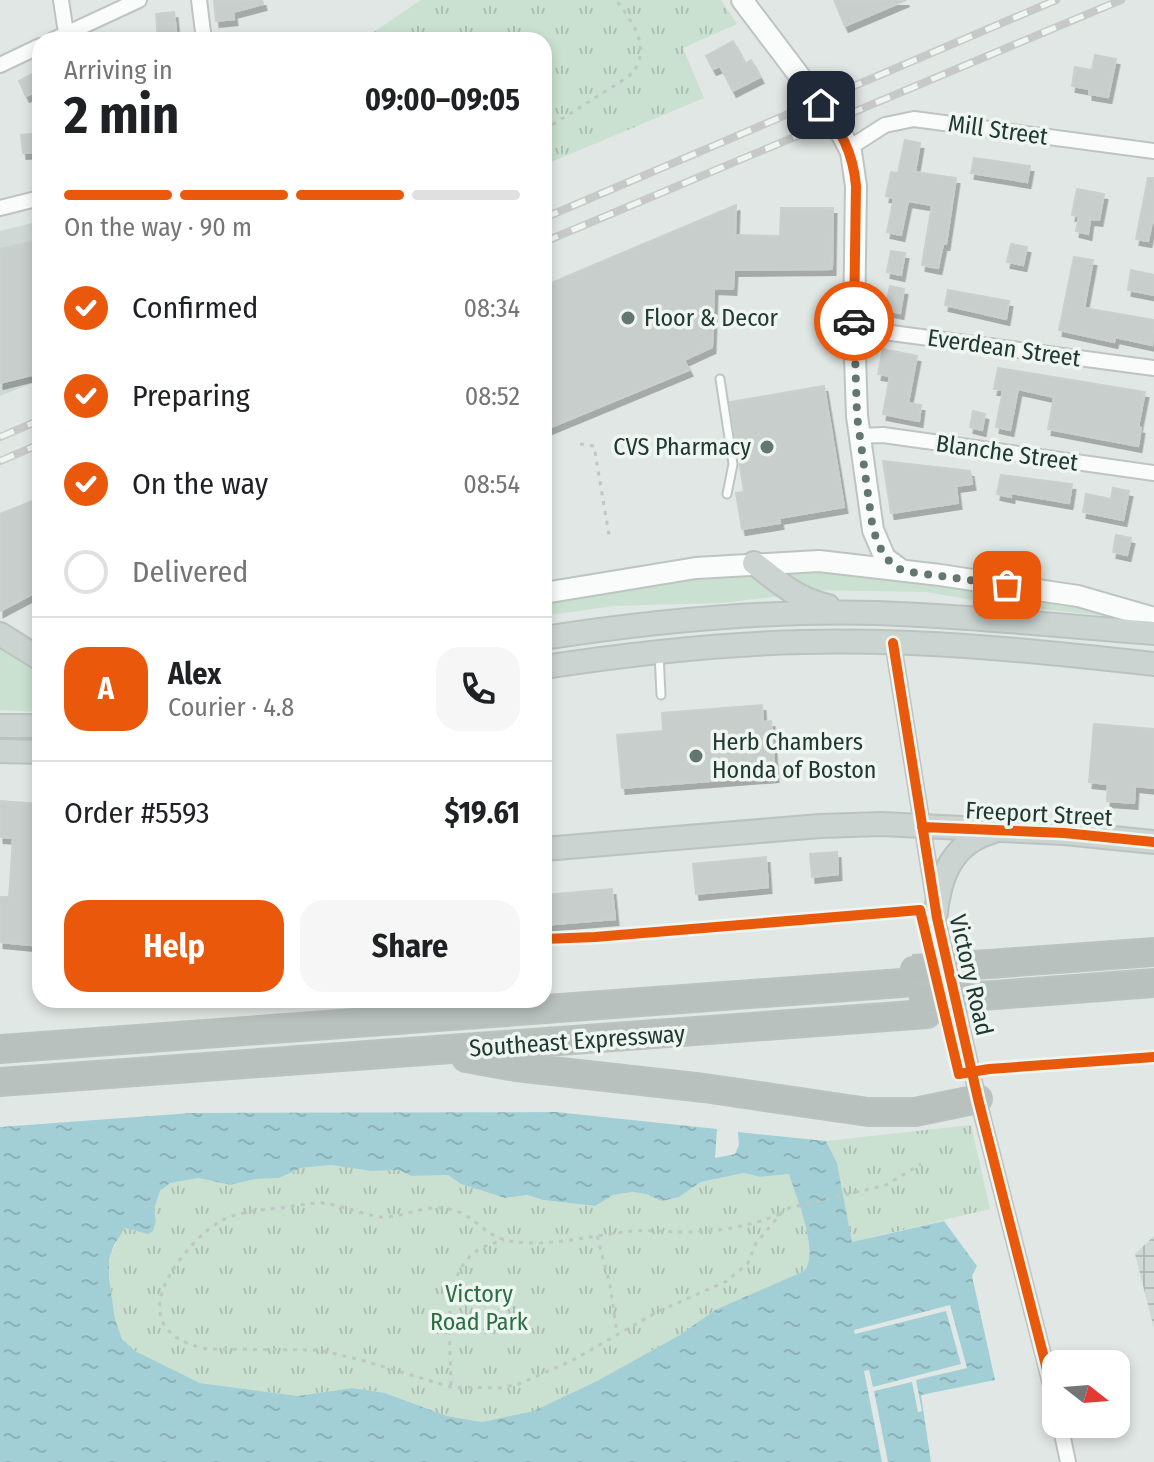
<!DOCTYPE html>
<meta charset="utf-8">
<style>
body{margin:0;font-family:"Fira Sans Condensed",sans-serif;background:#f6f6f6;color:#202124;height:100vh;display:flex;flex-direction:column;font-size:30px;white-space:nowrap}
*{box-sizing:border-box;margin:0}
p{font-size:26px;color:#757577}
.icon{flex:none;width:44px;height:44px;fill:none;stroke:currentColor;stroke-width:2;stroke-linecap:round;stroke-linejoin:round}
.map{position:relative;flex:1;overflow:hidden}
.details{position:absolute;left:32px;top:32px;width:520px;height:976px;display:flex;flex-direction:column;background:#fff;border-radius:24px;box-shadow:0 4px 12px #0003}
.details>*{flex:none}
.needle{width:52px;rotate:107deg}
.tools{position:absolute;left:1042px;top:1350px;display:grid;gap:16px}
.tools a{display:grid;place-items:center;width:88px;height:88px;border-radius:16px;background:#fff;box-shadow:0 4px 12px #0003;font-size:40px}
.pin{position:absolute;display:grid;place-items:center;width:68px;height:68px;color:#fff;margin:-34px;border-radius:16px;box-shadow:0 4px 12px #0006}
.courier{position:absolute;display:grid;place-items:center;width:80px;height:80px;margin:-40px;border:6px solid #ea580c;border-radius:50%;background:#fff;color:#222;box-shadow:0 2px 10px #0007}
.headline em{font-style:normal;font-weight:700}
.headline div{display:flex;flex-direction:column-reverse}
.headline{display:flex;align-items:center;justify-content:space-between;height:136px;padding:0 32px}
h1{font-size:52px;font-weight:700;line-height:60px}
.bar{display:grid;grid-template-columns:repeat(4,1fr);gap:12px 8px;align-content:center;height:96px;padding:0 32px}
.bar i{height:10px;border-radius:6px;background:#e0e0e0}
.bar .selected{background:#ea580c}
.bar p{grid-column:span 4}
.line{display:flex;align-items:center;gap:20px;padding:0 32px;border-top:2px solid #e0e0e0}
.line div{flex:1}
.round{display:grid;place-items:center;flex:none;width:84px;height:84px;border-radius:24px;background:#f6f6f6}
ol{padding:0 32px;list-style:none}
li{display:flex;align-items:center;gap:24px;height:88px}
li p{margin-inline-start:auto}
li .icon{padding:8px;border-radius:50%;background:#ea580c;color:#fff;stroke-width:4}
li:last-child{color:#757577}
li i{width:44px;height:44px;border:4px solid #e0e0e0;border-radius:50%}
.action{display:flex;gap:16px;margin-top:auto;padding:16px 32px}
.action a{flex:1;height:92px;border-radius:24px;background:#ea580c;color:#fff;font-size:32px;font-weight:700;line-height:92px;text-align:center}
.action a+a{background:#f6f6f6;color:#202124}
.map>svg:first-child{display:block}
.built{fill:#cfd8d4}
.industrial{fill:url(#industrial-grid)}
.grass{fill:#cae0d0}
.park{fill:url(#park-tufts)}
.water{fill:url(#water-ripples);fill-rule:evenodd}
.pier{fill:#e1e7e4}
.building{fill:#c8cecb;stroke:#cad0cd;stroke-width:2;filter:url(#shadow)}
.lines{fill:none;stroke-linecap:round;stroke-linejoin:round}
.lane-casing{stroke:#bec4c1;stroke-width:11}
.street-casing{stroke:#bec4c1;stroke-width:18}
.secondary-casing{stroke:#bdc5c1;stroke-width:24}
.primary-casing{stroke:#bbc3c1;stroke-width:26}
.highway-casing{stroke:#bbc3c1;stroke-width:30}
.path{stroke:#bfc7c5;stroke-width:3;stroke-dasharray:4 6;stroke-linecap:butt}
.lane{stroke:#fafbfb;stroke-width:7}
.street{stroke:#fafbfb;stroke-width:14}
.secondary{stroke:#fafbfb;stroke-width:20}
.primary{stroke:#ccd4d1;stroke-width:22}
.highway{stroke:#b9c1bf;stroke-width:26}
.rail-casing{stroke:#c6c9c8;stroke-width:8}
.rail{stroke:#eff6f2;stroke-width:5;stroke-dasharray:15;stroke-linecap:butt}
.highway-bridge-casing{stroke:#bbc3c1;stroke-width:30;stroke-linecap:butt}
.highway-bridge{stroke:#b9c1bf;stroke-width:26}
.cycleway-casing{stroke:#eff6f2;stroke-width:15}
.cycleway{stroke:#e8590c;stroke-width:10}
.done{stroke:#647670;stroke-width:8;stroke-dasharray:0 14.4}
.route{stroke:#ea580c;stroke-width:10}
.poi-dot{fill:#647670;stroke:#eff6f2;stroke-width:3}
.labels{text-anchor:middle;stroke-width:7;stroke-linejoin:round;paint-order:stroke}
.street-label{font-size:24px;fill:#203932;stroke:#eff6f2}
.poi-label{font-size:24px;fill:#203932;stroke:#eff6f2;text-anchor:start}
.park-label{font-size:24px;fill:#2b6f44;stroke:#eff6f2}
</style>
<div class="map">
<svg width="1154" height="1462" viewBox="0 0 1154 1462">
<defs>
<pattern id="industrial-grid" width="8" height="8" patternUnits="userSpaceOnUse" patternTransform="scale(2)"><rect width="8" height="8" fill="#cfd8d4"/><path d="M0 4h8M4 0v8" fill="none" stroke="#b1bab6"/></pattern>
<pattern id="park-tufts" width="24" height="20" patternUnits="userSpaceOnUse" patternTransform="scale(2)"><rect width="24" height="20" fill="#cae0d0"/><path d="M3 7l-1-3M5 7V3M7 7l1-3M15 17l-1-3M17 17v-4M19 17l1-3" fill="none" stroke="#adc1b3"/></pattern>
<pattern id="water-ripples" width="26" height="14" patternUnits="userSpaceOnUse" patternTransform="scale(2)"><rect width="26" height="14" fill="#a2cfd5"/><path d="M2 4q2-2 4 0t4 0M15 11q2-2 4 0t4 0" fill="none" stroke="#8bb2b7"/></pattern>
<filter id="shadow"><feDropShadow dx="3.5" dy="6" stdDeviation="0" flood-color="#0004"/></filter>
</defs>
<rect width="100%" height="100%" fill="#e1e7e4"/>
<path class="built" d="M40,221V380L0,396V231Z"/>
<path class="industrial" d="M1154,1236V1329L1135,1254Z"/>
<path class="grass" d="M828,570L1078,607L1110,616L1008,606L926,592L811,590L781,573Z
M754,575L782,596L720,603L613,606L544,616V604L694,580Z
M0,649L40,675V712L0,710Z"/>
<path class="park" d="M421,0H721L737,24L683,48L704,98L544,165V40H362Z
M971,1125L990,1209L852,1242L837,1163L826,1141Z
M331,1165L371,1171L399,1170L411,1176L448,1175L461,1184L505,1198L526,1195L543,1200L594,1206L613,1195L632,1192L646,1194L662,1201L679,1197L701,1182L744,1173L760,1177L789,1174C796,1196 820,1252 804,1271L715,1310L680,1335L597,1381L534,1412L482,1422L447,1416L385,1393L352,1388L298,1396L200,1383L135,1351L122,1339L115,1319L109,1278V1259L121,1232L126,1228L138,1232L156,1221L154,1209L160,1191L170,1182L198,1178L232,1185L255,1179L279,1178L301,1168Z"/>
<path class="water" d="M556,1112L717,1129L715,1158L735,1154L739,1145L738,1132L826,1141L837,1163L852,1242L944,1221L977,1266L972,1276L995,1380L921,1395L931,1462H0V1127L191,1113ZM331,1165L371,1171L399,1170L411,1176L448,1175L461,1184L505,1198L527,1195L543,1200L595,1206L613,1195L632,1192L646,1194L662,1201L679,1197L701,1182L744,1173L760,1177L789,1174C796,1197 820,1252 804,1271L715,1310L680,1335L597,1381L534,1411L482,1422L447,1416L385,1393L352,1388L298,1396L200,1383L135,1351L122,1339L115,1319L109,1278V1259L114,1245L125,1228L148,1234L153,1231L156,1221L154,1209L160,1191L170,1183L198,1178L231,1185L255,1179L279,1178L301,1168Z"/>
<path class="pier" d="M950,1305L967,1368L916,1380L922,1411L918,1412L912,1382L874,1391L888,1462H882L864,1371L869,1370L873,1387L961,1364L946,1311L855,1334L854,1330Z"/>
<path class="building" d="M214,0H262L263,4L233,12L234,19L216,21Z
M834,0H906L845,26Z
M174,12L177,40H158L156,14Z
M733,41L745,64L751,60L760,77L733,91L720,66L713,69L706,56Z
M1095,55L1116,59L1108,97L1089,94V89L1072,86L1075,67L1092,70Z
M40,70V90L26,96L19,81Z
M40,133V152L23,153L21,135Z
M905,140L920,143L915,172L956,178L946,244H943L938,268L922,265L932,205L908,201L901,235L887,232L894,198L886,196L891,172L898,173Z
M974,158L1030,166L1027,182L971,173Z
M1148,178H1154V223L1152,222L1148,241L1136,239Z
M1077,189L1104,194L1099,220L1090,219L1088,234L1076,231L1079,216L1072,215Z
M736,205L735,235L780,236L781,208H833L832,269L734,270L733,289L714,288L712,347L684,360L689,370L544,430V286Z
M40,239V339L37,340L40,373L0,383V249Z
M1011,244L1027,247L1023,265L1007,262Z
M891,251L905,253L901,275L887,272Z
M1074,257L1093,260L1084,308L1154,320L1152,345L1115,337L1114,342L1059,330Z
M1131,270L1154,275V295L1128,290Z
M890,286L904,289L900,313L885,310Z
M948,290L1009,301L1006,319L945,305Z
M883,349L917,356L908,403L921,405L919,421L883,414L890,376L878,374Z
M998,368L1145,392L1138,427L1141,428L1138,446L1048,429L1054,397L1018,389L1010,430L996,427L1003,390L994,389Z
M824,386L844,507L779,518L780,523L742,529L736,493L744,492L730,402Z
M973,411L985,414L982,430L970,427Z
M883,461L970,471L972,484L956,486L958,503L891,513Z
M1001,475L1072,484L1069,503L1011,493V497L997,494Z
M1113,488L1129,491L1123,520L1083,512L1086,494L1111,499Z
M40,498V590L0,611V514Z
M1116,535L1131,538L1127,555L1113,552Z
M762,705L763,722L771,721L775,776L622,788L617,735L663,731L662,713Z
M1094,724L1154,729V788L1135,786L1134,803L1107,801L1108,784L1089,782Z
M0,801L40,804V946L0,942V897H9L13,838L0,837Z
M837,852L838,874L812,877L810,854Z
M766,857L768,887L696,894L693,864Z
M612,889L615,919L544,925V895Z"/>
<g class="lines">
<defs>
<path id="lane" d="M720,379L733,464L727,494
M659,653L661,695"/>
<path id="street" d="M61,0L67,40
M199,0L204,40
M53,40L139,0
M0,65L40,46
M849,148L885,125L914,119L1154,151
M0,208L40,198
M854,328L1154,368
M859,436L883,435L1154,473
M893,643L937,918L978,1099L1056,1405
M1060,1424L1068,1462"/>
<path id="secondary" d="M742,0L838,127L851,152L856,186L854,328L857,416L873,530L885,558L903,571
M544,593L696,568L819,561L940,575L1051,592L1078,596L1154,618"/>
<path id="primary" d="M754,563C778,582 797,599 828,606
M0,634L40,659
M544,638C654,621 765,610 876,613C969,616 1061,626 1154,633
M544,667C630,654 716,644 803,642C920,639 1038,651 1154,664
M0,726H40
M0,751L40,752
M544,849L820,826L882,824L1064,833L1154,842
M936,913C940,875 953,843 992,832"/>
<path id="highway" d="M989,964L1154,952
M995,995L1154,983
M0,1049L915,982
M466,1058L516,1067L704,1088L868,1112H915L978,1099
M0,1082L927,1014"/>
</defs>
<use href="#lane" class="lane-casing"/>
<use href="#street" class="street-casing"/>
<use href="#secondary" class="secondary-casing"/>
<use href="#primary" class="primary-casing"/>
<use href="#highway" class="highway-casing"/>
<path class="path" d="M544,130L628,77C655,52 633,23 616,0
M580,444L594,446L609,535
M780,1214C750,1226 720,1232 686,1232C668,1232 650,1230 632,1231C593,1235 543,1249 505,1240C485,1235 473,1215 453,1210C426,1203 412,1215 387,1217C376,1219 343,1206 329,1204C313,1201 297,1206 281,1208C236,1212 217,1215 186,1252C152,1292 143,1336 207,1349L318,1350L361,1360L451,1387L499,1388L519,1384L573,1360L657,1312L727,1281L748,1263L756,1243L785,1209L886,1185L921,1164
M597,1236L610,1285L617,1333
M451,1385C451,1347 440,1277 475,1252C483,1246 494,1243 504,1240"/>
<use href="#lane" class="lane"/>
<use href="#street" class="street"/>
<use href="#secondary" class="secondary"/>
<use href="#primary" class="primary"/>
<use href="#highway" class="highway"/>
<defs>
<path id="rail" d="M544,218L1056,0
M544,242L1121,0
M0,437L40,420
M0,461L40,444"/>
</defs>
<use href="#rail" class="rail-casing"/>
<use href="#rail" class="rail"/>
<defs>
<path id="highway-bridge" d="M913,969L989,964
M922,999L995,995"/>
</defs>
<use href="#highway-bridge" class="highway-bridge-casing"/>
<use href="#highway-bridge" class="highway-bridge"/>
<defs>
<path id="cycleway" d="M893,643L937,918L978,1099L1056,1405
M922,827L1064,833L1154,842
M544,939L595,937L920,910L959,1074L989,1069L1154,1057"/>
</defs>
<use href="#cycleway" class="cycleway-casing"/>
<use href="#cycleway" class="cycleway"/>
</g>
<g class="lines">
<path class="done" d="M854,321L857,416L873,530L883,554L892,564L903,571L1007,585"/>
<path class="route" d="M821,105C841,131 853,152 856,186L854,321"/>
</g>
<g class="poi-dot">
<circle cx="628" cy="318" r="8"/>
<circle cx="767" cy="447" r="8"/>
<circle cx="696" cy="756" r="8"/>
</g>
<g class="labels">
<g class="street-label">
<text transform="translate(998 130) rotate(8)" y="8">Mill Street</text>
<text transform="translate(1004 348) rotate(8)" y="8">Everdean Street</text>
<text transform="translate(1007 453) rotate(8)" y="8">Blanche Street</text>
<text transform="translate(1039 814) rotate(3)" y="8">Freeport Street</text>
<text transform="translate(971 975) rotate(77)" y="8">Victory Road</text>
<text transform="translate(577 1041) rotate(-4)" y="8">Southeast Expressway</text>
</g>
<g class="poi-label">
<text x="644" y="326">Floor &amp; Decor</text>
<text x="751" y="455" text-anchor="end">CVS Pharmacy</text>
<text x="712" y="750">Herb Chambers<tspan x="712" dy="28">Honda of Boston</tspan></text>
</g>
<g class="park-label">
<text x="479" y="1302">Victory<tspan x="479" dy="28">Road Park</tspan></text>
</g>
</g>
</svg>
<div class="tools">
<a><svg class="needle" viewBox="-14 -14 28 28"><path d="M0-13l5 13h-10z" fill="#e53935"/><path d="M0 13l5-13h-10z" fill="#757577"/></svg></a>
</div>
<div class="pin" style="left:1007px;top:585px;background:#ea580c"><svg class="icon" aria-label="bag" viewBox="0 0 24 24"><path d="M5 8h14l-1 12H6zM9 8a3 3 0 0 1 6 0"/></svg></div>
<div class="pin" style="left:821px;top:105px;background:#1f2937"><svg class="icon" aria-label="home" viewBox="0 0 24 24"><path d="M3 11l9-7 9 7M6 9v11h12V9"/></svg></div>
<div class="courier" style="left:854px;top:321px"><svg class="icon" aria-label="car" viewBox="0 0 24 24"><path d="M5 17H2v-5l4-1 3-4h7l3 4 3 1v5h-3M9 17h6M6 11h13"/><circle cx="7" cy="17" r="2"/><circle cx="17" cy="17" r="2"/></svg></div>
<section class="details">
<div class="headline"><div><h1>2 min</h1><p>Arriving in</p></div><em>09:00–09:05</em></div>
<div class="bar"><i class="selected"></i><i class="selected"></i><i class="selected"></i><i></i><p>On the way · 90 m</p></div>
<ol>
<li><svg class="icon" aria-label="check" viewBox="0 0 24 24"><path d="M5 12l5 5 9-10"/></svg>Confirmed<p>08:34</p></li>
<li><svg class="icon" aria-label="check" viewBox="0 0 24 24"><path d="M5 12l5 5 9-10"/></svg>Preparing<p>08:52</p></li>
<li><svg class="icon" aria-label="check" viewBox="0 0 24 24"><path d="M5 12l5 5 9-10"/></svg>On the way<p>08:54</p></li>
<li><i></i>Delivered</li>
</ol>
<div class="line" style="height:144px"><b class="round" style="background:#ea580c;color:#fff">A</b><div><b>Alex</b><p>Courier · 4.8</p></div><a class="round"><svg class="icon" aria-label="phone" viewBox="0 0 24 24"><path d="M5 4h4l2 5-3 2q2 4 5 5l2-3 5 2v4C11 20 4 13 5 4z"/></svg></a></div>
<div class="line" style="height:104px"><div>Order #5593</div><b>$19.61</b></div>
<div class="action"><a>Help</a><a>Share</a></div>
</section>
</div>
